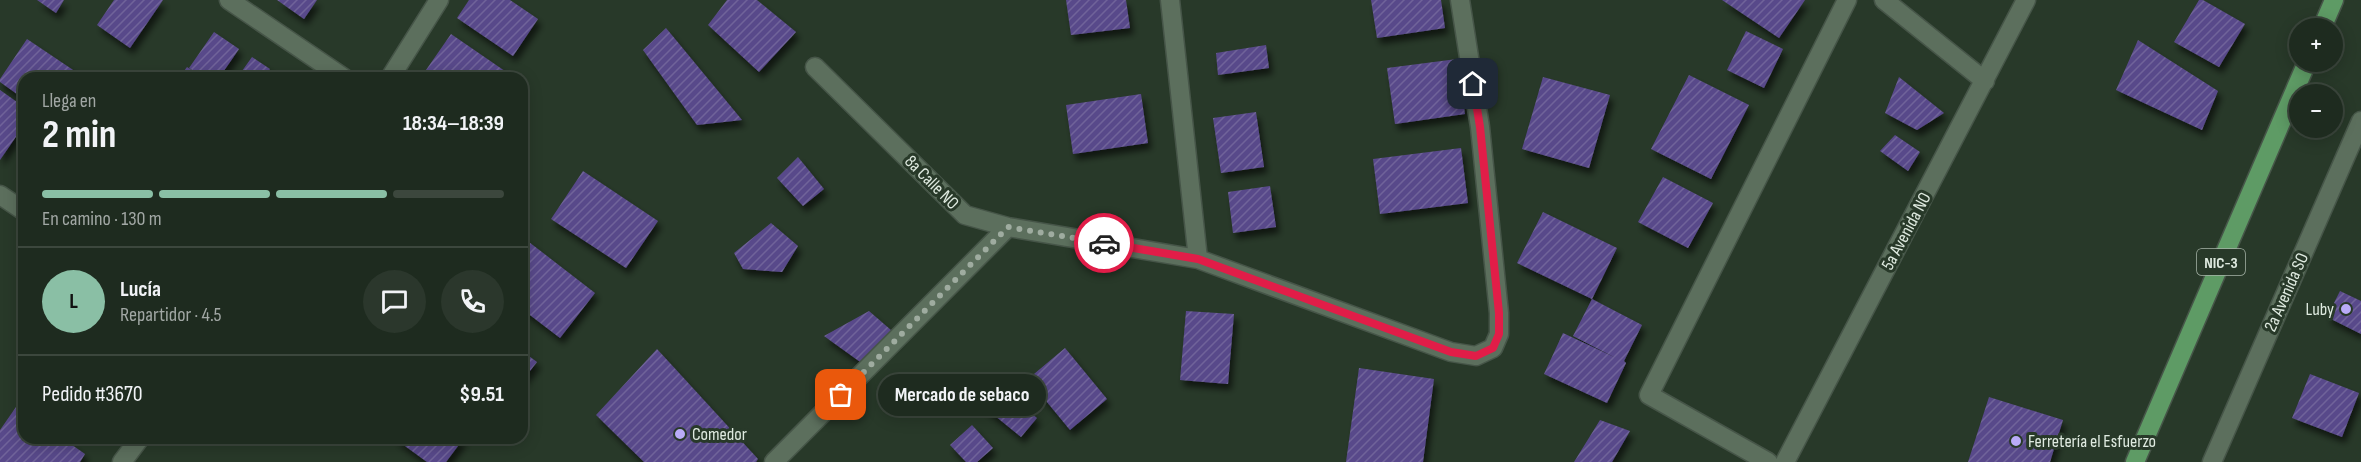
<!DOCTYPE html>
<html lang="es">
<meta charset="utf-8">
<style>
body{margin:0;font-family:"Sofia Sans Condensed",sans-serif;background:#2b372c;color:#f1f3f6;height:100vh;display:flex;flex-direction:column;font-size:22px;white-space:nowrap}
*{box-sizing:border-box;margin:0}
p{font-size:20px;color:#a1a7a4}
.icon{flex:none;width:33px;height:33px;fill:none;stroke:currentColor;stroke-width:2;stroke-linecap:round;stroke-linejoin:round}
.map{position:relative;flex:1;overflow:hidden}
.panel{position:absolute;left:18px;top:72px;width:510px;height:372px;display:flex;flex-direction:column;background:#1e2b1f;border-radius:18px;box-shadow:0 3px 15px #0003,0 0 0 2px #3c473d}
.panel>*{flex:none}
.controls{position:absolute;left:2289px;top:18px;display:grid;gap:12px}
.controls a{display:grid;place-items:center;width:54px;height:54px;border-radius:50%;background:#1e2b1f;box-shadow:0 3px 15px #0003,0 0 0 2px #3c473d;font-size:30px}
.pin{position:absolute;display:grid;place-items:center;width:51px;height:51px;color:#fff;margin:-26px;border-radius:12px;box-shadow:0 3px 9px #0006}
.courier{position:absolute;display:grid;place-items:center;width:60px;height:60px;margin:-30px;border:4px solid #e11d48;border-radius:50%;background:#fff;color:#222;box-shadow:0 2px 8px #0007}
.bubble{position:absolute;height:42px;border-radius:21px;background:#1e2b1f;box-shadow:0 3px 15px #0003,0 0 0 2px #3c473d;font-size:20px;font-weight:700;line-height:42px;text-align:center}
.overview em{font-style:normal;font-weight:700}
.overview div{display:flex;flex-direction:column-reverse}
.overview{display:flex;align-items:center;justify-content:space-between;height:102px;padding:0 24px}
h1{font-size:39px;font-weight:700;line-height:45px}
.bar{display:grid;grid-template-columns:repeat(4,1fr);gap:9px 6px;align-content:center;height:72px;padding:0 24px}
.bar i{height:8px;border-radius:4px;background:#3c473d}
.bar .active{background:#8abfa5}
.bar p{grid-column:span 4}
.line{display:flex;align-items:center;gap:15px;padding:0 24px;border-top:2px solid #3c473d}
.line div{flex:1}
.round{display:grid;place-items:center;flex:none;width:63px;height:63px;border-radius:32px;background:#2b372c}
.map>svg:first-child{display:block}
.building{fill:url(#building-hatch);filter:url(#shadow)}
.lines{fill:none;stroke-linecap:round;stroke-linejoin:round}
.minor-casing{stroke:#465548;stroke-width:21}
.major-casing{stroke:#465548;stroke-width:21}
.minor{stroke:#5c6f5d;stroke-width:18}
.major{stroke:#5e9b65;stroke-width:18}
.done{stroke:#9faca0;stroke-width:6;stroke-dasharray:0 10.8}
.route{stroke:#e11d48;stroke-width:8}
.poi-dot{fill:#b9abf7;stroke:#283929;stroke-width:2}
.labels{text-anchor:middle;stroke-width:6;stroke-linejoin:round;paint-order:stroke}
.shield{fill:#283929;stroke:#a8b5a9;stroke-width:1.5}
.shield-label{font-size:16px;font-weight:bold;fill:#dfeae0}
.street-label{font-size:18px;fill:#dfeae0;stroke:#283929}
.poi-label{font-size:18px;fill:#dfeae0;stroke:#283929;text-anchor:start}
</style>
<div class="map">
<svg width="2361" height="462" viewBox="0 0 2361 462">
<defs>
<pattern id="building-hatch" width="6" height="6" patternUnits="userSpaceOnUse" patternTransform="scale(1.5)"><rect width="6" height="6" fill="#594a8a"/><path d="M-1 1l2-2M0 6l6-6M5 7l2-2" fill="none" stroke="#70649a"/></pattern>
<filter id="shadow"><feDropShadow dx="3.5" dy="6" stdDeviation="3" flood-color="#0009"/></filter>
</defs>
<rect width="100%" height="100%" fill="#283929"/>
<path class="building" d="M37,0H64L56,13Z
M114,0H163L130,48L97,25Z
M277,0H317L304,19Z
M469,0H510L538,19L513,56L457,18Z
M727,0H757L796,32L759,72L708,25Z
M1066,0H1126L1130,28L1071,35Z
M1371,0H1441L1445,28L1377,38Z
M1722,0H1805L1779,38Z
M2199,0H2203L2245,24L2219,67L2174,42Z
M666,28L742,120L697,125L643,50Z
M1746,31L1783,49L1764,88L1727,70Z
M214,32L239,49L219,78H205L189,68Z
M451,34L515,78H438L426,70Z
M27,39L85,78H24V99L0,82V79Z
M2138,40L2218,91L2202,130L2116,90Z
M1266,45L1269,68L1218,75L1216,53Z
M252,57L270,69L264,78H237Z
M1457,59L1465,114L1395,124L1387,68Z
M187,67L203,78H179Z
M1689,75L1749,105L1711,179L1651,149Z
M1543,77L1610,95L1589,168L1522,149Z
M1899,77L1944,113L1917,130L1885,113Z
M0,90L24,107V125L0,160Z
M1141,94L1148,143L1073,154L1066,105Z
M1256,112L1264,167L1221,173L1213,118Z
M1895,135L1920,152L1908,171L1880,151Z
M1461,148L1468,203L1380,214L1373,159Z
M798,157L824,189L803,206L777,178Z
M583,171L658,221L626,268L551,219Z
M1663,177L1713,203L1688,248L1638,222Z
M1270,186L1276,227L1233,233L1228,192Z
M1543,212L1617,248L1592,299L1517,263Z
M771,223L798,246L782,272L743,269L734,253Z
M525,239L595,293L560,338L522,309V242Z
M2340,291L2361,301V334L2327,317Z
M1592,299L1642,325L1624,361L1626,363L1607,403L1544,374L1563,333L1616,358L1573,336Z
M869,311L899,337L863,364L824,336Z
M1186,311L1234,314L1228,384L1180,380Z
M1065,348L1107,399L1070,430L1028,379Z
M657,349L758,459L756,462H644L596,415Z
M522,351L537,362L522,381Z
M1359,368L1434,379L1423,462H1346Z
M2310,374L2359,393L2342,437L2292,418Z
M994,383L1037,418L1021,437L978,402Z
M1989,397L2063,420L2050,462H1968Z
M16,407L24,412V438H62L85,454L80,462H0V430Z
M1600,420L1630,431L1612,462H1574Z
M972,425L993,448L977,462H966L950,445Z
M394,438H464L446,462H427Z"/>
<g class="lines">
<defs>
<path id="minor" d="M229,0L344,78
M1170,0L1198,259
M1884,0L1985,81
M815,67L965,215L1008,227L1198,259L1451,352L1476,356L1493,348L1499,334V313L1480,127L1460,0
M390,78L439,0
M0,195L24,211
M122,462L140,438
M774,462L1008,227
M1768,462L1649,395L1847,0
M1785,462L2026,0
M2212,462L2361,121"/>
<path id="major" d="M2322,28L2334,0
M2135,462L2307,62"/>
</defs>
<use href="#minor" class="minor-casing"/>
<use href="#major" class="major-casing"/>
<use href="#minor" class="minor"/>
<use href="#major" class="major"/>
</g>
<g class="lines">
<path class="done" d="M841,395L1008,227L1104,243"/>
<path class="route" d="M1104,243L1198,259L1451,352L1476,356L1493,348L1499,334V313L1480,127L1473,84"/>
</g>
<g class="poi-dot">
<circle cx="2346" cy="309" r="6"/>
<circle cx="680" cy="434" r="6"/>
<circle cx="2016" cy="441" r="6"/>
</g>
<g class="labels">
<rect class="shield" x="2197" y="249" width="48" height="26" rx="4.5"/>
<g class="shield-label">
<text x="2221" y="268">NIC-3</text>
</g>
<g class="street-label">
<text transform="translate(932 182) rotate(45)" y="6">8a Calle NO</text>
<text transform="translate(1906 231) rotate(-62)" y="6">5a Avenida NO</text>
<text transform="translate(2286 292) rotate(-66)" y="6">2a Avenida SO</text>
</g>
<g class="poi-label">
<text x="2334" y="315" text-anchor="end">Luby</text>
<text x="692" y="440">Comedor</text>
<text x="2028" y="447">Ferretería el Esfuerzo</text>
</g>
</g>
</svg>
<div class="controls">
<a>+</a>
<a>−</a>
</div>
<div class="pin" style="left:841px;top:395px;background:#ea580c"><svg class="icon" aria-label="bag" viewBox="0 0 24 24"><path d="M5 8h14l-1 12H6zM9 8a3 3 0 0 1 6 0"/></svg></div>
<div class="pin" style="left:1473px;top:84px;background:#1f2937"><svg class="icon" aria-label="home" viewBox="0 0 24 24"><path d="M3 11l9-7 9 7M6 9v11h12V9"/></svg></div>
<div class="courier" style="left:1104px;top:243px"><svg class="icon" aria-label="car" viewBox="0 0 24 24"><path d="M5 17H2v-5l4-1 3-4h7l3 4 3 1v5h-3M9 17h6M6 11h13"/><circle cx="7" cy="17" r="2"/><circle cx="17" cy="17" r="2"/></svg></div>
<div class="bubble" style="left:878px;top:374px;width:168px">Mercado de sebaco</div>
<section class="panel">
<div class="overview"><div><h1>2 min</h1><p>Llega en</p></div><em>18:34–18:39</em></div>
<div class="bar"><i class="active"></i><i class="active"></i><i class="active"></i><i></i><p>En camino · 130 m</p></div>
<div class="line" style="height:108px"><b class="round" style="background:#8abfa5;color:#111">L</b><div><b>Lucía</b><p>Repartidor · 4.5</p></div><a class="round"><svg class="icon" aria-label="chat" viewBox="0 0 24 24"><path d="M4 5h16v11H9l-5 4z"/></svg></a><a class="round"><svg class="icon" aria-label="phone" viewBox="0 0 24 24"><path d="M5 4h4l2 5-3 2q2 4 5 5l2-3 5 2v4C11 20 4 13 5 4z"/></svg></a></div>
<div class="line" style="height:78px"><div>Pedido #3670</div><b>$9.51</b></div>
</section>
</div>
